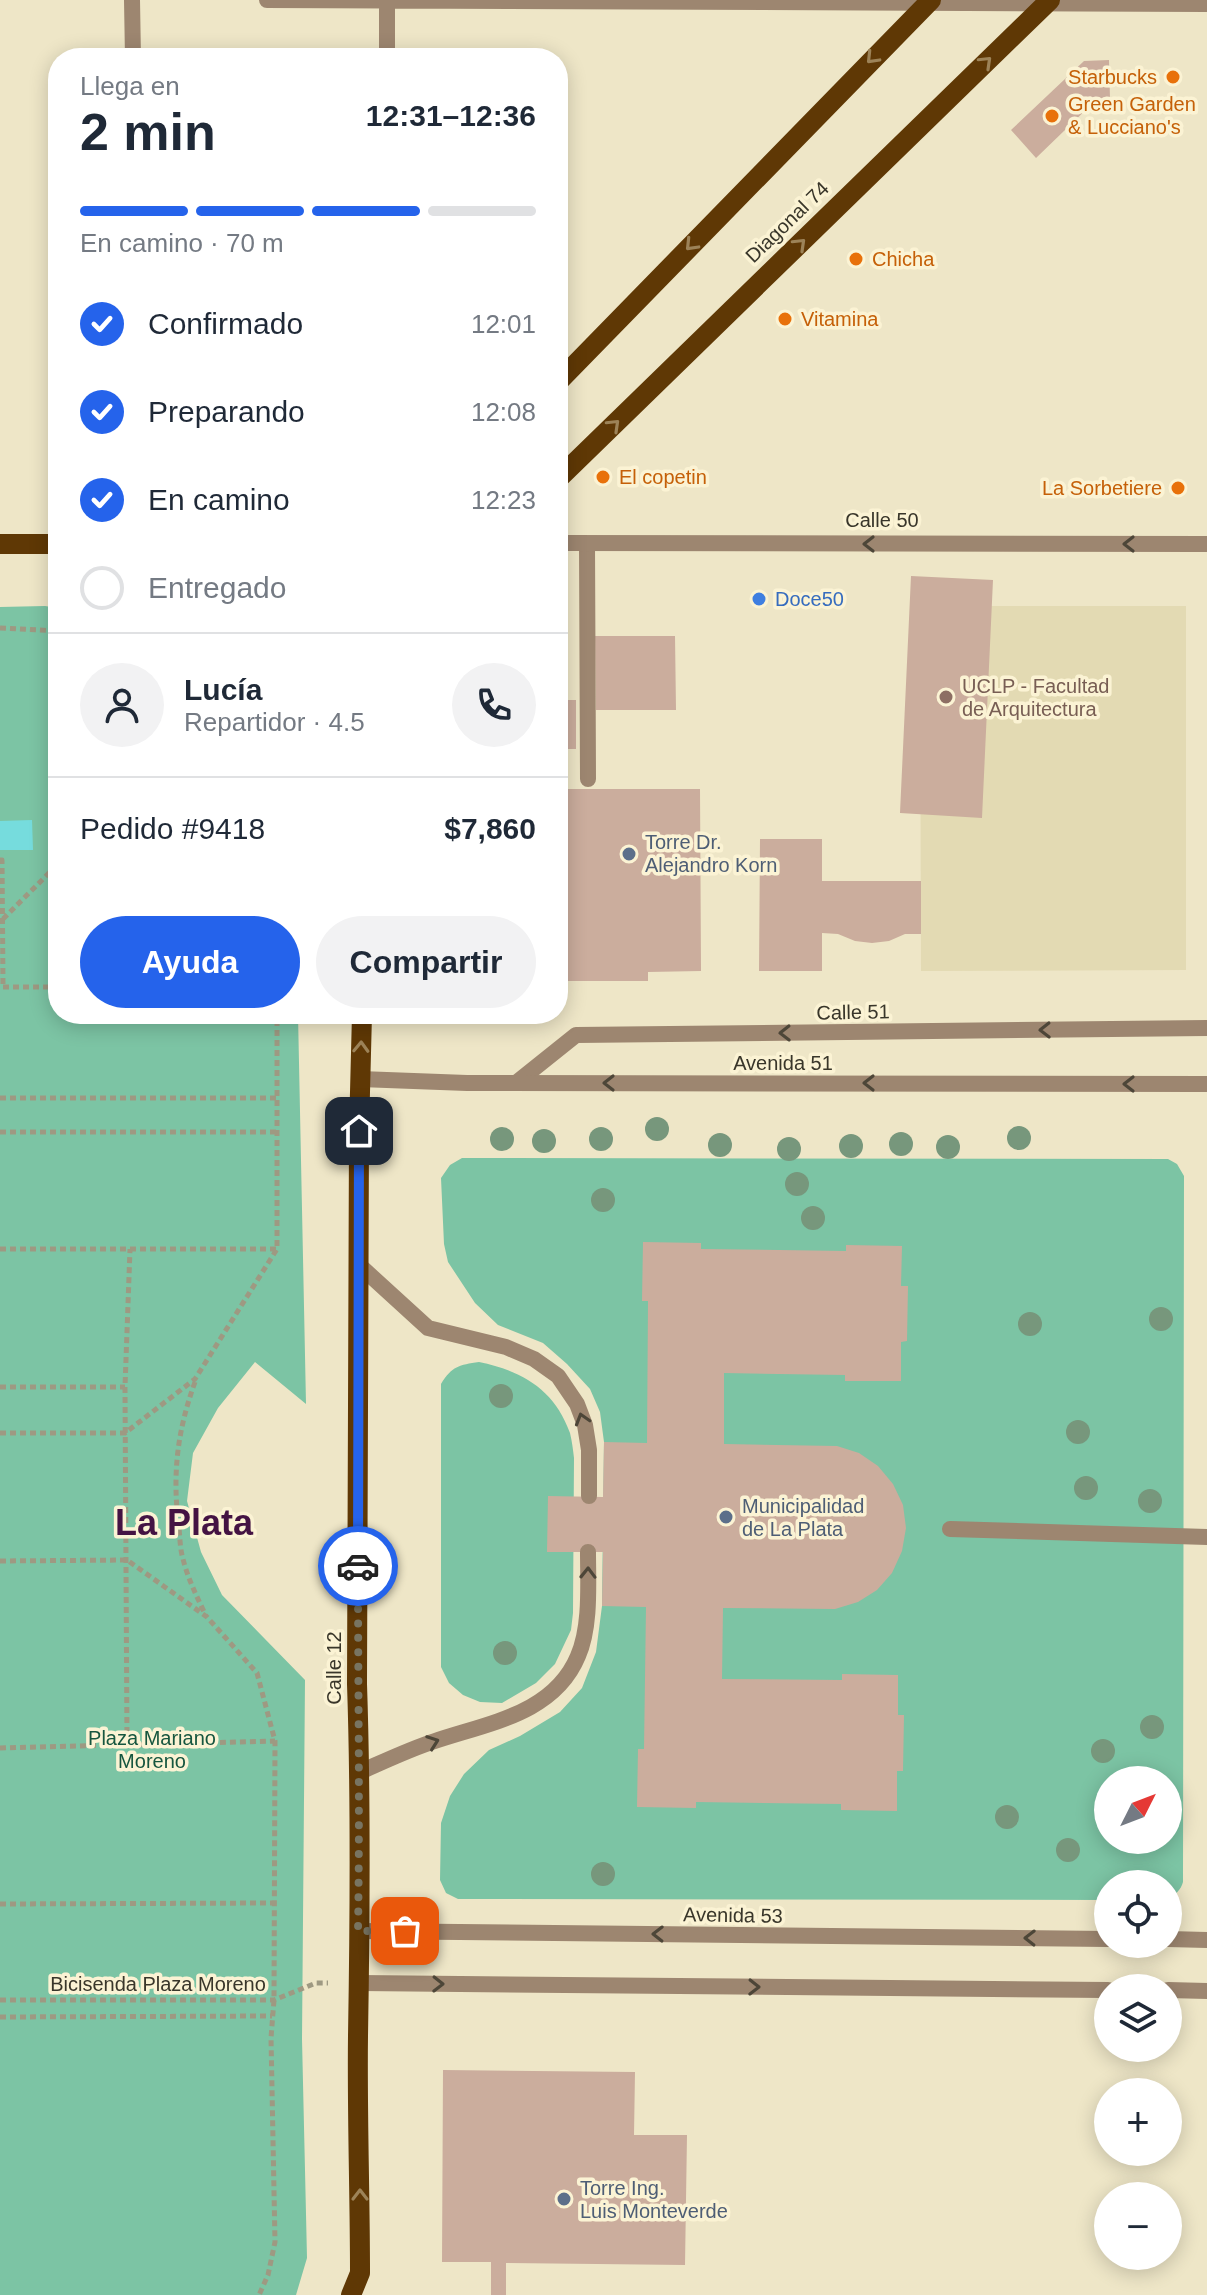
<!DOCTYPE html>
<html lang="es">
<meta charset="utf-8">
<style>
body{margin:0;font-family:Helvetica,sans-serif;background:#f2f2f3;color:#1f2937;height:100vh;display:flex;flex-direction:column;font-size:30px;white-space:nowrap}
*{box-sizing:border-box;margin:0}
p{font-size:26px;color:#747a83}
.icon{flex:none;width:44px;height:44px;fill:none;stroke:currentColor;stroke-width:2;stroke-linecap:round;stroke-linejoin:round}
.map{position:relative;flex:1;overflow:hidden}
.drawer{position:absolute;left:48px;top:48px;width:520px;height:976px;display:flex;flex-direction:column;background:#fff;border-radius:32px;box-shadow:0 4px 20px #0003}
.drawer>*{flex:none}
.needle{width:52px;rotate:48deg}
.buttons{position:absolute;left:1094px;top:1766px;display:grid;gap:16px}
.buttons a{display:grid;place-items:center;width:88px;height:88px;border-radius:50%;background:#fff;box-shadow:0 4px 20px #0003;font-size:40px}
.pin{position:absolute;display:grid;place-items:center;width:68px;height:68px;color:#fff;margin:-34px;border-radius:16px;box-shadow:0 4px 12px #0006}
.courier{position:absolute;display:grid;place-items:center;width:80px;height:80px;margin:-40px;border:6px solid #2563eb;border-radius:50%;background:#fff;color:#222;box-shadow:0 2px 10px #0007}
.headline em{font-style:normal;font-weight:700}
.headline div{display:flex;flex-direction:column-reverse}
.headline{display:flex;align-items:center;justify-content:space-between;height:136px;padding:0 32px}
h1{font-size:52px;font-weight:700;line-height:60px}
.bar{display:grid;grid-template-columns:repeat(4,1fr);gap:12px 8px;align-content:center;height:96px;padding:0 32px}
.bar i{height:10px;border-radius:6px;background:#e0e1e3}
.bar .active{background:#2563eb}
.bar p{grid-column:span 4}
.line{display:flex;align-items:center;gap:20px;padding:0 32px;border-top:2px solid #e0e1e3}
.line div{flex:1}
.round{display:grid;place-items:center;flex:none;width:84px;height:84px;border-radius:42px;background:#f2f2f3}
ol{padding:0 32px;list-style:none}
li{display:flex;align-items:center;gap:24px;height:88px}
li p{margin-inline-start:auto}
li .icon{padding:8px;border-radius:50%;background:#2563eb;color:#fff;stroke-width:4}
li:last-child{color:#747a83}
li i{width:44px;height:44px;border:4px solid #e0e1e3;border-radius:50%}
.cta{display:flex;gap:16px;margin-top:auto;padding:16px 32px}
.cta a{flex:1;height:92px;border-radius:48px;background:#2563eb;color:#fff;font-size:32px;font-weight:700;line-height:92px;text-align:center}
.cta a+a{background:#f2f2f3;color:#1f2937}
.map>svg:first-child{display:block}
.built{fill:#e3dab3}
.green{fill:#7cc4a4;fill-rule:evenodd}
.water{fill:#76dcdd}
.building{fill:#cbad9d}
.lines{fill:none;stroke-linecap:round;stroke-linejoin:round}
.path{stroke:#9e9982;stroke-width:5;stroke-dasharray:6 4;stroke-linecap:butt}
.service{stroke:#9d8670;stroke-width:16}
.minor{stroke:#9d8670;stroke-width:16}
.tertiary{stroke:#9d8670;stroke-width:16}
.primary{stroke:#5f3805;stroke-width:20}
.tree{fill:#77977c}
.oneway{stroke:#9d8358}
.oneway2{stroke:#4d4638}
.done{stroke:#787461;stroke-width:8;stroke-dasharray:0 14.4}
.route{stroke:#2563eb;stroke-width:10}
.food-dot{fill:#e8710a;stroke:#fbf3d4;stroke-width:3}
.shop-dot{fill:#3f7fe0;stroke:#fbf3d4;stroke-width:3}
.education-dot{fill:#8d6e63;stroke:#fbf3d4;stroke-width:3}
.service-dot{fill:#5c6f8a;stroke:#fbf3d4;stroke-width:3}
.labels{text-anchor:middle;stroke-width:7;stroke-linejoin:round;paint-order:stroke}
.food-label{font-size:20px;fill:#c56008;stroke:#fbf3d4;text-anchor:start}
.street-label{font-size:20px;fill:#39362a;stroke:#fbf3d4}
.shop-label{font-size:20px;fill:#366cbe;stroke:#fbf3d4;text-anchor:start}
.education-label{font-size:20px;fill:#785e54;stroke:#fbf3d4;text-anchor:start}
.service-label{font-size:20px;fill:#4e5e75;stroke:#fbf3d4;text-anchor:start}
.park-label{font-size:20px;fill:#16563f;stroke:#fbf3d4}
.town-label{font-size:36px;font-weight:bold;fill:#441343;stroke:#fbf3d4}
</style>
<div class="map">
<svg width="1207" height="2295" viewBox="0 0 1207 2295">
<rect width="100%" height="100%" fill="#eee6c7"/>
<path class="built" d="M920,606H1186V970L921,971Z"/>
<path class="green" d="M45,606L58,608V1014H298L306,1404L255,1362L218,1408L193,1453L187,1501L201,1552L222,1595L305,1680L302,2039L307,2258L296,2295H0V607Z
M462,1158L1168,1159L1177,1164L1184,1176L1183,1882C1181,1890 1175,1895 1168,1898V1884H1108V1900L458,1899L446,1893L440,1880L441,1823L450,1796L464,1774L489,1750L520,1736L560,1712L582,1688L596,1652L602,1606L604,1442L600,1412L590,1389L567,1364L543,1343L498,1325L475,1303L448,1262L444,1244L441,1178L450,1165ZM1108,1780H1168V1840H1108Z
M479,1362C522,1371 554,1389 570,1433C572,1441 573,1450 574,1458L573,1613L571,1630L555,1664L536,1683L502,1703L480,1702L463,1695L449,1683L441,1667V1384C452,1366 459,1365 479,1362Z"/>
<path class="water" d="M32,820L33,850H0V821Z"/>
<path class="building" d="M1109,60L1110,99L1094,102L1036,158L1011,130L1084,61Z
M911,576L993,580L982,818L900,813Z
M595,636H675L676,710H596Z
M558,700H576V749H558Z
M558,789H700L701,971L648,972V981H558Z
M760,839H822V881H921V934H905L889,941L872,943L855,941L838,934L822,933V971H759Z
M643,1242L701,1243V1249L846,1251V1245L902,1246L901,1286H908L907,1341L901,1342V1381H845V1375L724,1373V1444L837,1446L859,1453L878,1466L893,1484L903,1505L906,1528L902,1551L892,1573L877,1590L858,1602L835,1609L723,1608L722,1679L842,1680V1674L898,1675V1715H904L903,1771H897V1811L841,1810V1804L696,1802V1808L637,1807L638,1749H644L646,1607L602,1606L603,1552H547L548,1496L603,1497L604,1442L647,1443L648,1301H642Z
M443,2070L635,2072L634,2135H687L685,2265L506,2263V2295H491V2262H442Z"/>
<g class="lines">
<path class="path" d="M0,628L58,631
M0,860H2L3,987
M3,919L58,864
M3,987H58
M0,1098H276
M0,1132H277
M0,1249H276
M195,1382C177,1432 172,1475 179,1528C180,1538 180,1549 183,1559C188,1579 197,1597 206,1616
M0,1387H125
M0,1433H125L195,1379L277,1249V1014
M0,1561L127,1560L207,1617L257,1673L275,1741L274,2000L271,2038L275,2242L268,2275L259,2295
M127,1743L125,1387L130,1249
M0,1748L275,1741
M0,1904L274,1903
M0,2000H274L316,1983H328
M0,2017L272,2016"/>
<path class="service" d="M587,544L588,779
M516,1083L576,1035L1207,1028
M359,1265L428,1328L506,1347L534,1359L558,1376L577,1404L585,1425L589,1450V1496
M950,1529L1207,1537
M360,1772C385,1761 410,1749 435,1741C488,1723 554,1714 578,1656C591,1626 588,1584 588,1552"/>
<path class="minor" d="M132,0L133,58
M267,0L1207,4
M387,58V0
M558,543L1207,544"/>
<path class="tertiary" d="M360,1079L467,1083L1207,1084
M358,1931L1108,1939
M1168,1939L1207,1940
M360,1983L1108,1990
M1168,1990L1207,1991"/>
<path class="primary" d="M558,382L931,0
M558,479L1050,0
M0,544H58
M351,2295L360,2273C360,2194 357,2115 358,2036C360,1919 361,1801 357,1684L359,1131L362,1014"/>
</g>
<g class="tree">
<circle cx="657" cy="1129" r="12"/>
<circle cx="1019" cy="1138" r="12"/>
<circle cx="502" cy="1139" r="12"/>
<circle cx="601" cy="1139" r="12"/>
<circle cx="544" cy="1141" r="12"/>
<circle cx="901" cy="1144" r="12"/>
<circle cx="720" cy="1145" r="12"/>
<circle cx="851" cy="1146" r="12"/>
<circle cx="948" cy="1147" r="12"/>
<circle cx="789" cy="1149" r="12"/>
<circle cx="797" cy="1184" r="12"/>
<circle cx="603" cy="1200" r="12"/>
<circle cx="813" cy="1218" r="12"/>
<circle cx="1161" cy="1319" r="12"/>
<circle cx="1030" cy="1324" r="12"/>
<circle cx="501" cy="1396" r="12"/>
<circle cx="1078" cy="1432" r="12"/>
<circle cx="1086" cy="1488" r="12"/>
<circle cx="1150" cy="1501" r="12"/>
<circle cx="505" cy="1653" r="12"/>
<circle cx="1152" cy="1727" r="12"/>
<circle cx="1103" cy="1751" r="12"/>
<circle cx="1007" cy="1817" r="12"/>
<circle cx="1068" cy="1850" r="12"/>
<circle cx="603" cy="1874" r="12"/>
</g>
<defs><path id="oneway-chevron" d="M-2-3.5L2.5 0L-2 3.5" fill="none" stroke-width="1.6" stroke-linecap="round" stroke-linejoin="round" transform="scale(2)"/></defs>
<g class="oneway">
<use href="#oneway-chevron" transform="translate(872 58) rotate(134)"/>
<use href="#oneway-chevron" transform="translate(986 62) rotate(-44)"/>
<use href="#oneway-chevron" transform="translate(800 244) rotate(-44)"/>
<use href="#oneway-chevron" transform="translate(691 245) rotate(134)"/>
<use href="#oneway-chevron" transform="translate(614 425) rotate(-44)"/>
<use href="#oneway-chevron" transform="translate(361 1047) rotate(-88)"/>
<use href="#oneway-chevron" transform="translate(360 2195) rotate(-90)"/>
</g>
<g class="oneway2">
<use href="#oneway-chevron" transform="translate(869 544) rotate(180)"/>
<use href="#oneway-chevron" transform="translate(1129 544) rotate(180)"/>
<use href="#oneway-chevron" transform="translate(1045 1030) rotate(179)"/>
<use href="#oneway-chevron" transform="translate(785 1033) rotate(179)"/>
<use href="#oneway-chevron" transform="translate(609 1083) rotate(180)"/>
<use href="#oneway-chevron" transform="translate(869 1083) rotate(-180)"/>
<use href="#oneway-chevron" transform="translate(1129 1084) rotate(-180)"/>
<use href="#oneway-chevron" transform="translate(582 1419) rotate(-107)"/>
<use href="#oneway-chevron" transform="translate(588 1573) rotate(-89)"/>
<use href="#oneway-chevron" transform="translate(433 1742) rotate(-20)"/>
<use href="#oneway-chevron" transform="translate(658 1934) rotate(-179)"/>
<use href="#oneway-chevron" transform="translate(1030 1938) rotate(-179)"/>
<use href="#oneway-chevron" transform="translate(438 1984) rotate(1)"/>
<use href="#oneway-chevron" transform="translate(754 1987) rotate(1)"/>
</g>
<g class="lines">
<path class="done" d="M358,1566C358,1687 360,1809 358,1931H405"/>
<path class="route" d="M358,1566L359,1131"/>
</g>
<g class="food-dot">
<circle cx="1173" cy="77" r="8"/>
<circle cx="1052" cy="116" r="8"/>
<circle cx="856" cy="259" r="8"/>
<circle cx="785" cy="319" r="8"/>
<circle cx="603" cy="477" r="8"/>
<circle cx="1178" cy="488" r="8"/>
</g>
<circle class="shop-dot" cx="759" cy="599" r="8"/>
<circle class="education-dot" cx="946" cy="697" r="8"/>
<g class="service-dot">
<circle cx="629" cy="854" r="8"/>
<circle cx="726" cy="1517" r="8"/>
<circle cx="564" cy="2199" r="8"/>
</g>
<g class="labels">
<g class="food-label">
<text x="1157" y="84" text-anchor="end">Starbucks</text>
<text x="1068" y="111">Green Garden<tspan x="1068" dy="23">&amp; Lucciano's</tspan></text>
<text x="872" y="266">Chicha</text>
<text x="801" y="326">Vitamina</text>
<text x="619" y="484">El copetin</text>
<text x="1162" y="495" text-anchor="end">La Sorbetiere</text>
</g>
<g class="street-label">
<text transform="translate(787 222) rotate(-44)" y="7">Diagonal 74</text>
<text x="882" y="527">Calle 50</text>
<text transform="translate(853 1012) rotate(-1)" y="7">Calle 51</text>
<text x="783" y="1070">Avenida 51</text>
<text transform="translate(334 1668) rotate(-90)" y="7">Calle 12</text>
<text transform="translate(733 1915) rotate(1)" y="7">Avenida 53</text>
<text x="158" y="1991">Bicisenda Plaza Moreno</text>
</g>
<g class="shop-label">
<text x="775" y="606">Doce50</text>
</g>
<g class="education-label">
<text x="962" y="693">UCLP - Facultad<tspan x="962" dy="23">de Arquitectura</tspan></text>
</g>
<g class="service-label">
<text x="645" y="849">Torre Dr.<tspan x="645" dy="23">Alejandro Korn</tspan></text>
<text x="742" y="1513">Municipalidad<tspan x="742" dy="23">de La Plata</tspan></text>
<text x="580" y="2195">Torre Ing.<tspan x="580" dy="23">Luis Monteverde</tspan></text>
</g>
<g class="park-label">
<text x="152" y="1745">Plaza Mariano<tspan x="152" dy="23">Moreno</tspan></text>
</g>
<g class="town-label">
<text x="184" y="1535">La Plata</text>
</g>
</g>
</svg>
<div class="buttons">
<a><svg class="needle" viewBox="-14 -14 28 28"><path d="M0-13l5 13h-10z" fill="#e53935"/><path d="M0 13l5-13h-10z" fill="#747a83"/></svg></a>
<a><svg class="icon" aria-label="locate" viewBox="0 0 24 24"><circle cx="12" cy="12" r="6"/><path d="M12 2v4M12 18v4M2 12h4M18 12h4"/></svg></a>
<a><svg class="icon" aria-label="layers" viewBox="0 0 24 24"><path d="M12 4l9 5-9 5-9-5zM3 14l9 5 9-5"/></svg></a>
<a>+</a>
<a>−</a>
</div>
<div class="pin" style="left:405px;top:1931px;background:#ea580c"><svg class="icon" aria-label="bag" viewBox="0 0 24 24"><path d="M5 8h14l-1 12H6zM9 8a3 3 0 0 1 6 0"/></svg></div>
<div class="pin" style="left:359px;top:1131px;background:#1f2937"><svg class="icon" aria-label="home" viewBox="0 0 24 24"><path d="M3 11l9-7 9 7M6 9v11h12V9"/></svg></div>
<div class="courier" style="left:358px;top:1566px"><svg class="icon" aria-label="car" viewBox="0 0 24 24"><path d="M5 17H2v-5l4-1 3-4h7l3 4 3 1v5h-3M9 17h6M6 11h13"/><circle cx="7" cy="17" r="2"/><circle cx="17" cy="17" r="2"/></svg></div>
<section class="drawer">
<div class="headline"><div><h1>2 min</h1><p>Llega en</p></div><em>12:31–12:36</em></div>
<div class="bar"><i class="active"></i><i class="active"></i><i class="active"></i><i></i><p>En camino · 70 m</p></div>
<ol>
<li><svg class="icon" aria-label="check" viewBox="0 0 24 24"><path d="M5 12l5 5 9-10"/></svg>Confirmado<p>12:01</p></li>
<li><svg class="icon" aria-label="check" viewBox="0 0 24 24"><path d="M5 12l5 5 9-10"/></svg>Preparando<p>12:08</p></li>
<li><svg class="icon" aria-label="check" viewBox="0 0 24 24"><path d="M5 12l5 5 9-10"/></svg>En camino<p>12:23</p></li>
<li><i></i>Entregado</li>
</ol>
<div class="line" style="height:144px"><a class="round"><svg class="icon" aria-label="person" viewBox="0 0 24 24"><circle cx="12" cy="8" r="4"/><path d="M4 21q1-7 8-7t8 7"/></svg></a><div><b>Lucía</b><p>Repartidor · 4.5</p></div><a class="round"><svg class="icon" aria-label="phone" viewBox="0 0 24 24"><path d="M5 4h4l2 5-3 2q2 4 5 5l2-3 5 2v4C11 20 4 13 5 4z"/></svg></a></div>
<div class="line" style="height:104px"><div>Pedido #9418</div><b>$7,860</b></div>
<div class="cta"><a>Ayuda</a><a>Compartir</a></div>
</section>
</div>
